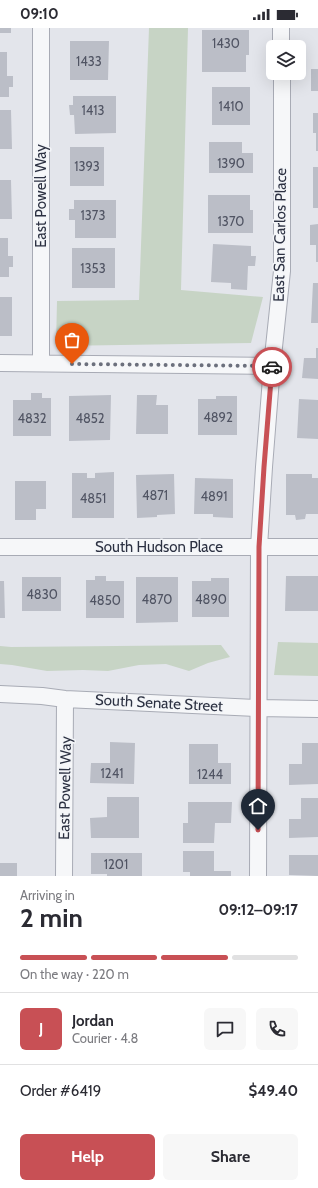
<!DOCTYPE html>
<meta charset="utf-8">
<style>
body{margin:0;font-family:Cabin,sans-serif;background:#f7f7f7;color:#2b2b33;height:100vh;display:flex;flex-direction:column;font-size:15px;white-space:nowrap}
*{box-sizing:border-box;margin:0}
p{font-size:13px;color:#7c7c81}
.icon{flex:none;width:22px;height:22px;fill:none;stroke:currentColor;stroke-width:2;stroke-linecap:round;stroke-linejoin:round}
.map{position:relative;height:848px;overflow:hidden}
.details{display:flex;flex-direction:column;background:#fff;flex:1}
.details>*{flex:none}
.fabs{position:absolute;left:266px;top:12px;display:grid;gap:8px}
.fabs a{display:grid;place-items:center;width:40px;height:40px;border-radius:6px;background:#fff;box-shadow:0 4px 16px #0002;font-size:20px}
.pin{position:absolute;display:grid;place-items:center;width:34px;height:34px;color:#fff;margin:-41px -17px;border-radius:50% 50% 50% 0;rotate:-45deg;box-shadow:0 0 4px #0007}
.pin .icon{rotate:45deg}
.courier{position:absolute;display:grid;place-items:center;width:40px;height:40px;margin:-20px;border:3px solid #c85055;border-radius:50%;background:#fff;color:#222;box-shadow:0 1px 5px #0007}
.overview em{font-style:normal;font-weight:700}
.overview div{display:flex;flex-direction:column-reverse}
.overview{display:flex;align-items:center;justify-content:space-between;height:68px;padding:0 20px}
h1{font-size:26px;font-weight:700;line-height:30px}
.bar{display:grid;grid-template-columns:repeat(4,1fr);gap:6px 4px;align-content:center;height:48px;padding:0 20px}
.bar i{height:5px;border-radius:3px;background:#e1e1e2}
.bar .active{background:#c85055}
.bar p{grid-column:span 4}
.line{display:flex;align-items:center;gap:10px;padding:0 20px;border-top:1px solid #e1e1e2}
.line div{flex:1}
.round{display:grid;place-items:center;flex:none;width:42px;height:42px;border-radius:6px;background:#f7f7f7}
.cta{display:flex;gap:8px;margin-top:auto;padding:8px 20px}
.cta a{flex:1;height:46px;border-radius:6px;background:#c85055;color:#fff;font-size:16px;font-weight:700;line-height:46px;text-align:center}
.cta a+a{background:#f7f7f7;color:#2b2b33}
.status{display:flex;justify-content:space-between;align-items:center;height:28px;padding:0 20px;background:#fff;direction:ltr}
.status svg{height:11px;fill:currentColor}
.map>svg:first-child{display:block}
.green{fill:#c7d4c5}
.building{fill:#bbbec7}
.lines{fill:none;stroke-linecap:round;stroke-linejoin:round}
.minor-casing{stroke:#a8abb5;stroke-width:18}
.minor{stroke:#f6f7f9;stroke-width:16}
.done{stroke:#6c707d;stroke-width:4;stroke-dasharray:0 7.2}
.route{stroke:#c85055;stroke-width:5}
.labels{text-anchor:middle;stroke-width:3;stroke-linejoin:round;paint-order:stroke}
.number-label{font-size:13px;fill:#505463}
.street-label{font-size:15px;fill:#2c3142;stroke:#f3f5f8}
</style>
<div class="status"><b>09:10</b><svg viewBox="0 0 49 12"><path d="M0 12V9h3v3zM5 12V6h3v6zM10 12V3h3v9zM15 12V0h3v12zM26 1h20v11H26zM47 4h2v5h-2z"/></svg></div>
<div class="map">
<svg width="318" height="848" viewBox="0 0 318 848">
<rect width="100%" height="100%" fill="#e3e5eb"/>
<path class="green" d="M149,0H188L181,262L263,269L251,315L56,318L57,273L139,272Z
M278,614L318,615V648L274,647Z
M221,617L230,629L208,635L189,643L166,636L139,637L108,643L83,642L47,643L12,637L0,636V618L11,619Z"/>
<path class="building" d="M0,0H11V5H0Z
M202,2H249V27H246V44H202Z
M70,13H109L108,52H70Z
M0,24H7V48H13V59H9V69H0Z
M311,41H318V63H311Z
M212,59H250V97H212Z
M73,68H116V105L75,106L74,87H70L69,77H73Z
M0,82H11L12,121H0Z
M313,85H318V123H316V105H313Z
M209,114H242V125H253V145H209Z
M70,119H104V158H70Z
M313,139H318V180H313Z
M0,152H11L12,191H0Z
M208,167H250V182H253V205H208Z
M74,172H116V210H75V192H69V181H74Z
M318,196V234H316V217H310V197Z
M0,210H8V228H13V239H9V249H0Z
M213,216L251,218V228H256L255,238H248L247,262L231,261V255L211,254Z
M72,220H115V260H72Z
M313,255H318V295H311Z
M0,269H12V308H0Z
M316,320H318V351L302,350L304,330H316Z
M31,365H42V370H51V408H13V372H31Z
M111,367L110,412L69,413V368Z
M137,367H157L156,377H168V406H136Z
M216,368H237V407H198V371H216Z
M299,371L318,372V411L297,410Z
M114,444V490H72V445H87V450H95V445Z
M174,446L175,486L157,487V489L137,490L136,447Z
M286,446H312V450H318V486H306L305,491L296,492L295,487H286Z
M195,450L233,451V490L213,489V486H194Z
M15,453H46V481H36V492H15Z
M95,548H106V553H124V590H86V552H95Z
M286,548H318V583H285Z
M22,549H61V583H22Z
M136,549H178V594L136,595Z
M211,550H229V589H192V553H211Z
M0,553H4L5,590H0Z
M110,714L135,715L134,756L90,755L91,735H110Z
M302,715H318V756L289,757V736H302Z
M189,716H218V735H231V756H189Z
M107,769H139V810H91L90,790L107,789Z
M301,770H318V809L289,810V791H301Z
M188,774H232L231,795H215L214,815H183V795H188Z
M183,823H214V843H231V848H190V844H183Z
M91,825H142V848H107V846H91Z
M289,827H318V848L289,847Z
M0,835H17V848H0Z"/>
<g class="lines">
<defs>
<path id="minor" d="M281,0V19
M0,335L272,338
M41,335V0
M0,519H318
M0,666L42,668L65,671L258,680L318,681
M64,848L65,671
M258,848L259,519L264,439L272,338L282,243V45"/>
</defs>
<use href="#minor" class="minor-casing"/>
<use href="#minor" class="minor"/>
</g>
<g class="lines">
<path class="done" d="M72,336L272,338V339"/>
<path class="route" d="M258,802L259,519L264,439L272,339"/>
</g>
<g class="labels">
<g class="number-label">
<text x="226" y="20">1430</text>
<text x="89" y="38">1433</text>
<text x="231" y="83">1410</text>
<text x="93" y="87">1413</text>
<text x="231" y="140">1390</text>
<text x="87" y="143">1393</text>
<text x="93" y="192">1373</text>
<text x="231" y="198">1370</text>
<text x="93" y="245">1353</text>
<text x="218" y="394">4892</text>
<text x="32" y="395">4832</text>
<text x="90" y="395">4852</text>
<text x="155" y="472">4871</text>
<text x="214" y="473">4891</text>
<text x="93" y="475">4851</text>
<text x="42" y="571">4830</text>
<text x="157" y="576">4870</text>
<text x="211" y="576">4890</text>
<text x="105" y="577">4850</text>
<text x="112" y="750">1241</text>
<text x="210" y="751">1244</text>
<text x="116" y="841">1201</text>
</g>
<g class="street-label">
<text transform="translate(41 168) rotate(-90)" y="5">East Powell Way</text>
<text transform="translate(280 207) rotate(-89)" y="5">East San Carlos Place</text>
<text x="159" y="524">South Hudson Place</text>
<text transform="translate(159 675) rotate(3)" y="5">South Senate Street</text>
<text transform="translate(65 760) rotate(-89)" y="5">East Powell Way</text>
</g>
</g>
</svg>
<div class="fabs">
<a><svg class="icon" aria-label="layers" viewBox="0 0 24 24"><path d="M12 4l9 5-9 5-9-5zM3 14l9 5 9-5"/></svg></a>
</div>
<div class="pin" style="left:72px;top:336px;background:#ea580c"><svg class="icon" aria-label="bag" viewBox="0 0 24 24"><path d="M5 8h14l-1 12H6zM9 8a3 3 0 0 1 6 0"/></svg></div>
<div class="pin" style="left:258px;top:802px;background:#1f2937"><svg class="icon" aria-label="home" viewBox="0 0 24 24"><path d="M3 11l9-7 9 7M6 9v11h12V9"/></svg></div>
<div class="courier" style="left:272px;top:339px"><svg class="icon" aria-label="car" viewBox="0 0 24 24"><path d="M5 17H2v-5l4-1 3-4h7l3 4 3 1v5h-3M9 17h6M6 11h13"/><circle cx="7" cy="17" r="2"/><circle cx="17" cy="17" r="2"/></svg></div>
</div>
<section class="details">
<div class="overview"><div><h1>2 min</h1><p>Arriving in</p></div><em>09:12–09:17</em></div>
<div class="bar"><i class="active"></i><i class="active"></i><i class="active"></i><i></i><p>On the way · 220 m</p></div>
<div class="line" style="height:72px"><b class="round" style="background:#c85055;color:#fff">J</b><div><b>Jordan</b><p>Courier · 4.8</p></div><a class="round"><svg class="icon" aria-label="chat" viewBox="0 0 24 24"><path d="M4 5h16v11H9l-5 4z"/></svg></a><a class="round"><svg class="icon" aria-label="phone" viewBox="0 0 24 24"><path d="M5 4h4l2 5-3 2q2 4 5 5l2-3 5 2v4C11 20 4 13 5 4z"/></svg></a></div>
<div class="line" style="height:52px"><div>Order #6419</div><b>$49.40</b></div>
<div class="cta"><a>Help</a><a>Share</a></div>
</section>
